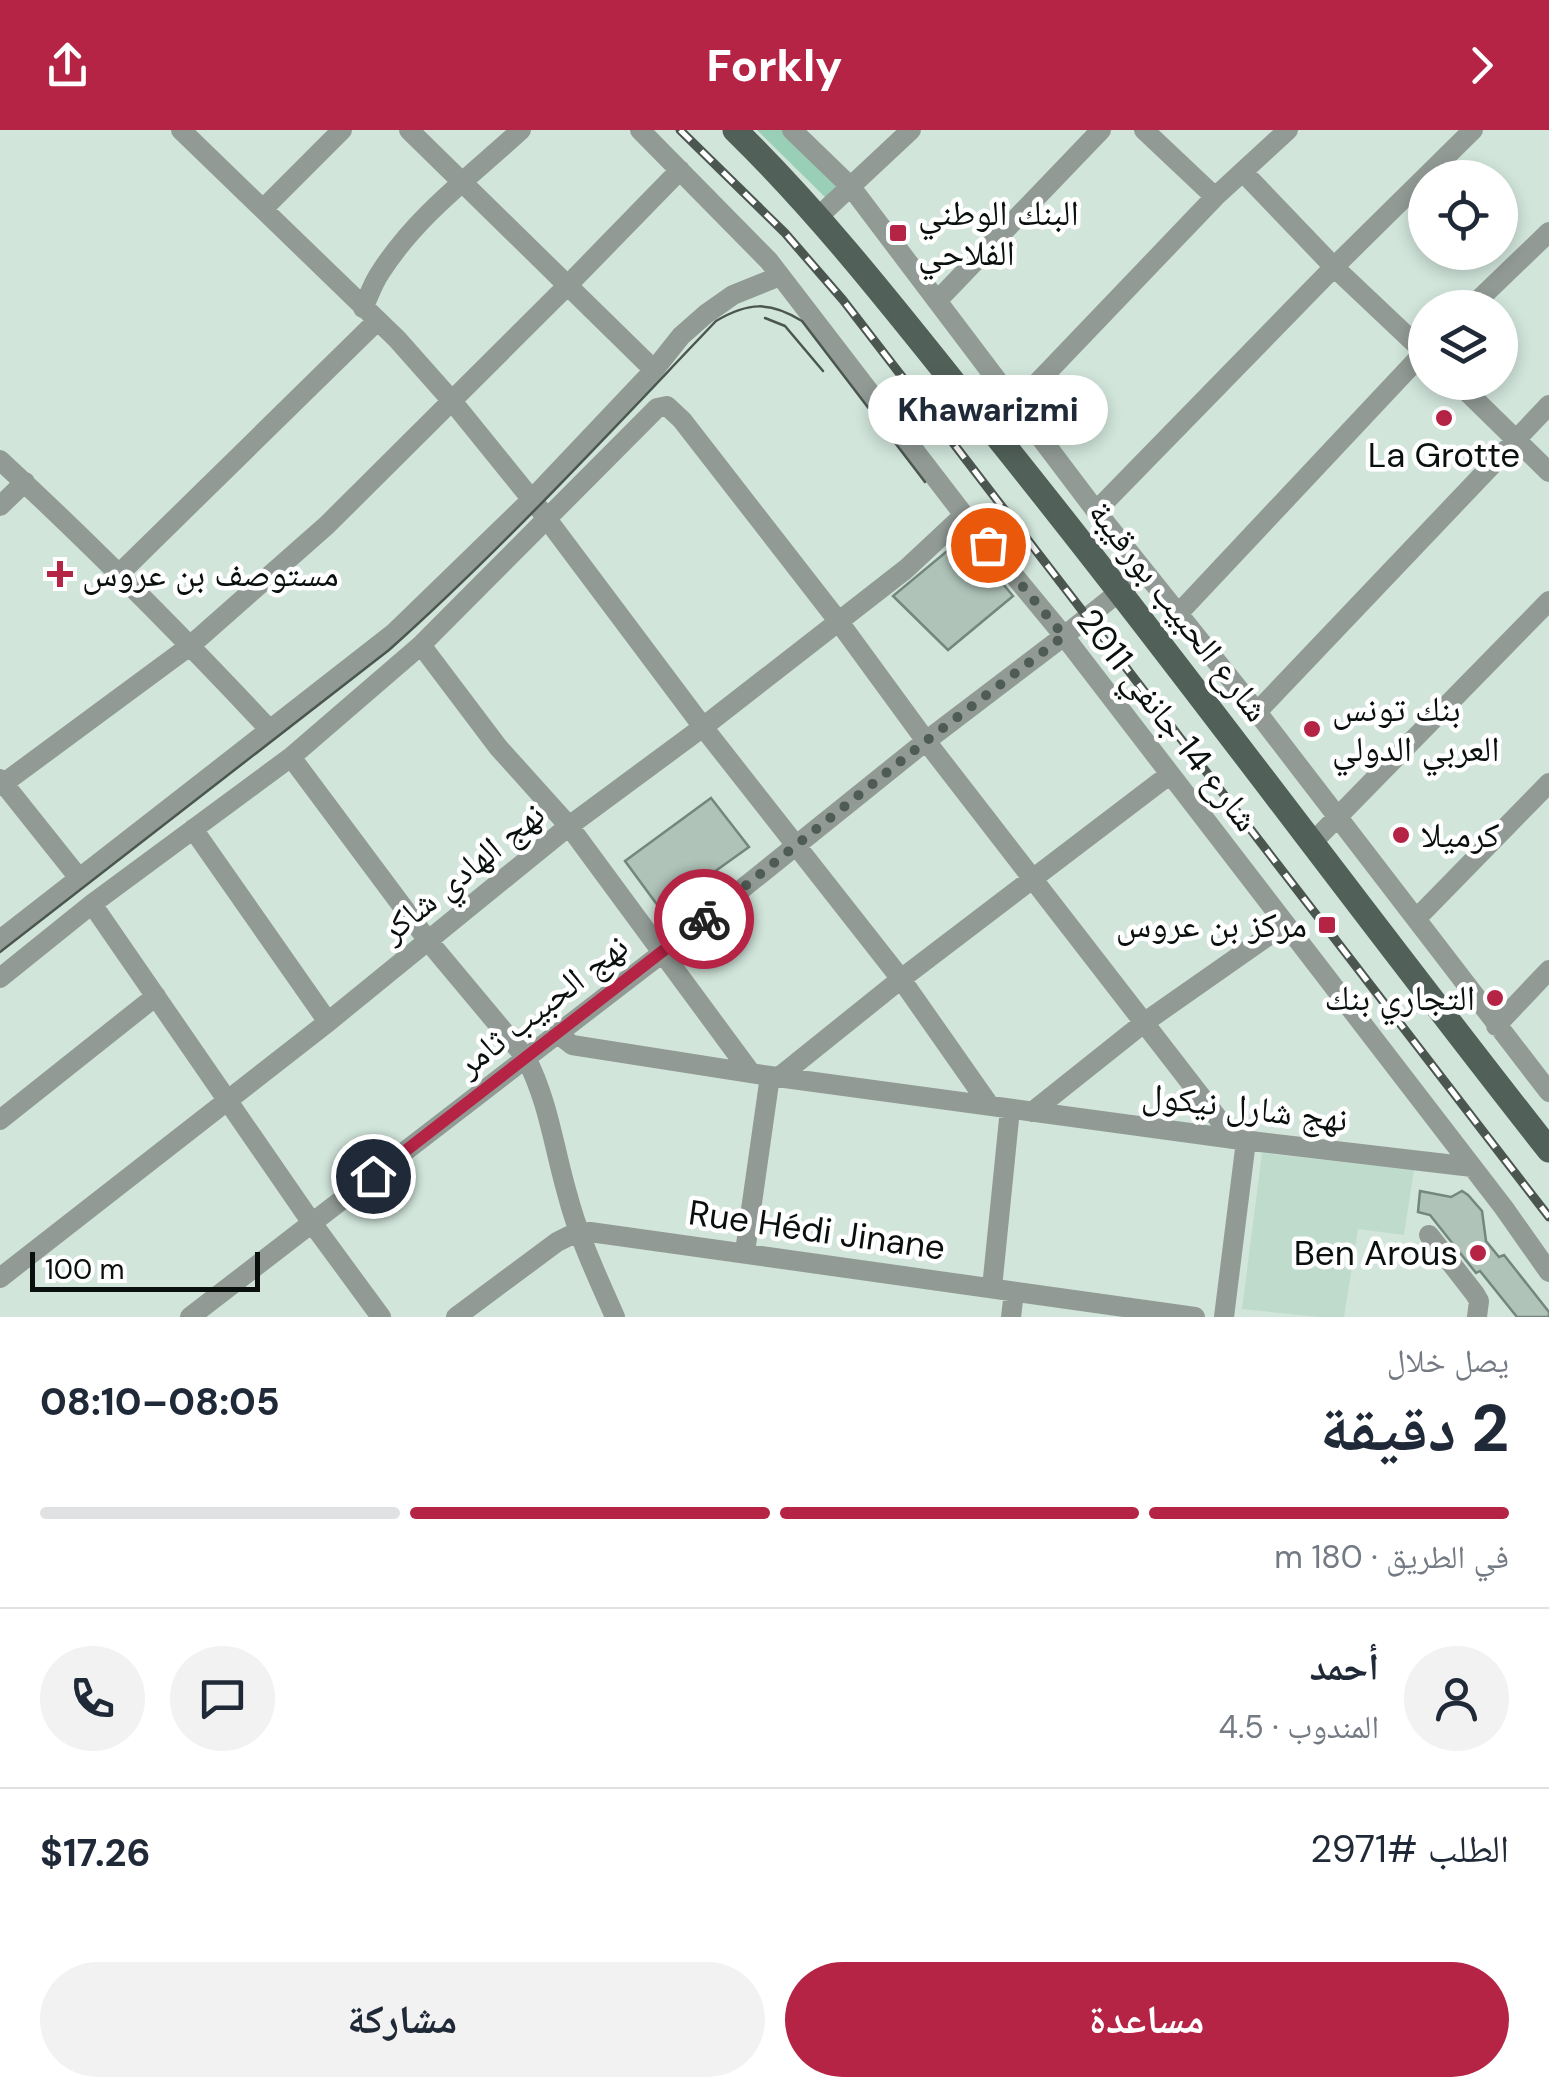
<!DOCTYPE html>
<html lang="ar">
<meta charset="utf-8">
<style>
body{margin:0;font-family:"DM Sans","Noto Naskh Arabic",sans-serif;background:#f2f2f3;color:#1f2937;direction:rtl;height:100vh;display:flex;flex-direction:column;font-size:38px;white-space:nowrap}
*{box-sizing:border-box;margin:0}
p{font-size:32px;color:#747a83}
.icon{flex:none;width:55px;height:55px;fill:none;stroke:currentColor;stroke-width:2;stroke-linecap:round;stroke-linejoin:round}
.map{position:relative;height:1187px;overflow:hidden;direction:ltr}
.panel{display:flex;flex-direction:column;background:#fff;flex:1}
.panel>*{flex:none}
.controls{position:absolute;left:1408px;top:30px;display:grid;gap:20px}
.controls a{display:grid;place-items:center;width:110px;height:110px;border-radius:50%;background:#fff;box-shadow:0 5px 15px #0003;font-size:50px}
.scale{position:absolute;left:30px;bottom:25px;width:230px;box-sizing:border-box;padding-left:10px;border:5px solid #09100d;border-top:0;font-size:28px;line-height:35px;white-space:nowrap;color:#09100d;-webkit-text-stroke:8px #fff;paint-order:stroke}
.pin{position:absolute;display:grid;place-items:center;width:85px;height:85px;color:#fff;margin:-42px;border:5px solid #fff;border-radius:50%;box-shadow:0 2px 10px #0007}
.courier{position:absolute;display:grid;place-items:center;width:100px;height:100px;margin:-50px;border:8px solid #b52345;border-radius:50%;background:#fff;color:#222;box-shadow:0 2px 12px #0007}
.bubble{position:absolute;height:70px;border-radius:35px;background:#fff;box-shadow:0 5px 15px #0003;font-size:32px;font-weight:800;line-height:70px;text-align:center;direction:rtl}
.head em{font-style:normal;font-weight:800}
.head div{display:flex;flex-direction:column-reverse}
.head{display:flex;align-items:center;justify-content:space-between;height:170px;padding:0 40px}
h1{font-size:65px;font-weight:800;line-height:75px}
.bar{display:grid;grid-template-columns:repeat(4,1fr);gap:15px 10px;align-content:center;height:120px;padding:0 40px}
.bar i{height:12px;border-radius:8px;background:#e0e1e3}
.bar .on{background:#b52345}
.bar p{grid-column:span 4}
.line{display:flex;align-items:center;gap:25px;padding:0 40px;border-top:2px solid #e0e1e3}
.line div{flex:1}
.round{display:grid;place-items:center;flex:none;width:105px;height:105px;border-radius:52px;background:#f2f2f3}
.button{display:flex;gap:20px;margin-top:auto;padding:20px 40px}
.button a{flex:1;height:115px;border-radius:60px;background:#b52345;color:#fff;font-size:40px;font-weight:800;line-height:115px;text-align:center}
.button a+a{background:#f2f2f3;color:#1f2937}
header{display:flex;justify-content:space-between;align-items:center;height:130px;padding:0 40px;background:#b52345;color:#fff;font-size:45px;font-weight:800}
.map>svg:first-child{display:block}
.built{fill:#bedbcc}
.green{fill:#99cfb6}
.building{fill:#afc3b9;stroke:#74877e;stroke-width:2.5}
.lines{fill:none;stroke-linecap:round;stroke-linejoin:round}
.minor{stroke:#919a95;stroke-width:20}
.major{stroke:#516059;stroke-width:25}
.tram{stroke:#4b5651;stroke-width:2.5}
.rail-casing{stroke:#4b5651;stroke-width:9}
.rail{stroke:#fff;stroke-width:5;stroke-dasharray:15;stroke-linecap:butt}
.done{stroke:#4f5b55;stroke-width:10;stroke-dasharray:0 18}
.route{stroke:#b52345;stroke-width:12}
.poi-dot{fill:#b52345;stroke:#fff;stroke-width:4}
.labels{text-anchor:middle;stroke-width:9;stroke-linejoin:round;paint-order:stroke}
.poi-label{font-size:35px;fill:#09100d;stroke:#fff;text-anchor:start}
.street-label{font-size:35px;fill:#09100d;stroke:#fff}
</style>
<header><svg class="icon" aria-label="forward" viewBox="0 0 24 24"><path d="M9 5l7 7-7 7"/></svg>Forkly<svg class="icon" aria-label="share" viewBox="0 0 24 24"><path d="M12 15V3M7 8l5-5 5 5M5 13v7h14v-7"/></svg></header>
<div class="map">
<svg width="1549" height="1187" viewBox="0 0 1549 1187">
<rect width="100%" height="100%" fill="#d1e5db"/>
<path class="built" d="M1262,1023L1414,1040L1404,1105L1358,1099L1344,1187H1319L1242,1179Z"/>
<path class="green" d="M757,0H783L840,56L827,69Z"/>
<path class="building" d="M964,407L1013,466L948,520L893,466Z
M711,668L749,717L661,780L625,731Z
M1420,1061L1451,1067L1462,1061L1468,1065L1482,1081L1486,1111L1499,1127L1504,1125L1549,1182V1187H1517L1480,1141L1476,1143L1430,1085L1418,1082Z"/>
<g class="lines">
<path class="minor" d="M181,0L397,209L452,271L541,381L703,597L901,849L779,947
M409,0L654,240
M640,0L769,131L964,385L1064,506L1504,1078L1549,1142
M792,0L851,57L1096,381L1257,582L1549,962
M1144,0L1215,67
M1243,42L1334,137L1425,223
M263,79L342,0
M818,87L911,0
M937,171L1101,0
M363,178C369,166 373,153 380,143C416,86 472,45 521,0
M1470,178L1549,102
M1457,252L1549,342
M992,300L1215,67L1288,0
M0,330C93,416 182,506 269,599
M0,376L25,352
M1096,381L1334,137L1473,0
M120,443L377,191
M1177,485L1425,221
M421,515L498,617L569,696L751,943
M1257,582L1549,275
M291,627L429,812L526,928C548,970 554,1018 567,1063C578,1106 597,1146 615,1187
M0,649L79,748
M0,656L191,515L327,395L567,156L680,40
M193,699L328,892
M1313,712L1549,471
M92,774L312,1093L381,1187
M1416,789L1549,653
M0,810L394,503L530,371L654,240L681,206L706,184L733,165L780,146
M0,848L92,774L291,627L421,515L657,278L667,276L682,290L839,492L926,611L1234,1009
M1496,896L1549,840
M558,904L572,915L770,946L745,1122
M770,946L1234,1009L1472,1037
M990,976L901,849L1169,645
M1032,982L1145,892L1285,794
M0,990L156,866
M1429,1105L1475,1164L1479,1171L1477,1187
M0,1148L328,892L569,696L703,597L906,439L964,385
M992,1158L1010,979
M190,1187L661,824L926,611L1064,506L1144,442
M456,1187L557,1112L571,1105L590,1102L1195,1187
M1011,1187L1014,1162
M1224,1187L1246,1011"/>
<path class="major" d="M735,0C830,93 911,200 995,304C1184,539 1362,783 1549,1020"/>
<path class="tram" d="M765,188L785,196L823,241
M0,822L389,520C504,417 610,302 716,191C748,172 770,171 802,191L925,352"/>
<defs>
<path id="rail" d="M680,0L785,103L843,170L1549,1087"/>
</defs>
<use href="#rail" class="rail-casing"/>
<use href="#rail" class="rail"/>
</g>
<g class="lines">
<path class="done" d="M704,789L926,611L1064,506L988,415"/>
<path class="route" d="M373,1046L704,789"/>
</g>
<g class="poi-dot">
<rect x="888" y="93" width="20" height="20" rx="5"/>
<circle cx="1444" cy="288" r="10"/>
<path d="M55 429h10v10h10v10h-10v10h-10v-10h-10v-10h10z"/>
<circle cx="1312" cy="599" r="10"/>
<circle cx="1401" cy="705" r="10"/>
<rect x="1317" y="785" width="20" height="20" rx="5"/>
<circle cx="1495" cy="868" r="10"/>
<circle cx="1478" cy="1123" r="10"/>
</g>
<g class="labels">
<g class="poi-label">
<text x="918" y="95">البنك الوطني<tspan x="918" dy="40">الفلاحي</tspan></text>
<text x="1444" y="337" text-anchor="middle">La Grotte</text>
<text x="82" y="456">مستوصف بن عروس</text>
<text x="1332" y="591">بنك تونس<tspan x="1332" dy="40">العربي الدولي</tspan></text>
<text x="1421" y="717">كرميلا</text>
<text x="1307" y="807" text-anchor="end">مركز بن عروس</text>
<text x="1475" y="880" text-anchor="end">التجاري بنك</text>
<text x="1458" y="1135" text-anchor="end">Ben Arous</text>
</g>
<g class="street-label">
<text transform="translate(1179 481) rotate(52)" y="12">شارع الحبيب بورقيبة</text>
<text transform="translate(1168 590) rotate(52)" y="12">شارع 14 جانفي 2011</text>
<text transform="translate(462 742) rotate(-39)" y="12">نهج الهادي شاكر</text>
<text transform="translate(542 875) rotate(-38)" y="12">نهج الحبيب ثامر</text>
<text transform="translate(1245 977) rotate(7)" y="12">نهج شارل نيكول</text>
<text transform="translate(817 1100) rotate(8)" y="12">Rue Hédi Jinane</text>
</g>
</g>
</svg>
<div class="controls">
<a><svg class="icon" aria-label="locate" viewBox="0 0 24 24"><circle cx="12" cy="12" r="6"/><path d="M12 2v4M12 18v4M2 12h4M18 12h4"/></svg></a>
<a><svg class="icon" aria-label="layers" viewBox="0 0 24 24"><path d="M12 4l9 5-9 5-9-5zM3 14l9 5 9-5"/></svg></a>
</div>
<div class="scale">100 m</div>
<div class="pin" style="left:988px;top:415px;background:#ea580c"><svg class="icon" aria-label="bag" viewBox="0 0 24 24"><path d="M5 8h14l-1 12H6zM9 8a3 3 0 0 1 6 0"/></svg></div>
<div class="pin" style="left:373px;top:1046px;background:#1f2937"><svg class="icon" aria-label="home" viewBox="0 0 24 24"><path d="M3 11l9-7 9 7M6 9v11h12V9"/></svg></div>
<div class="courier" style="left:704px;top:789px"><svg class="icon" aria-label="bike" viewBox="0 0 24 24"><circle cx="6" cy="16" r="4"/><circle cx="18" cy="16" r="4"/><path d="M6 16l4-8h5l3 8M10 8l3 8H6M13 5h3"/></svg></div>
<div class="bubble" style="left:868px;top:245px;width:240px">Khawarizmi</div>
</div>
<section class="panel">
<div class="head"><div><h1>2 دقيقة</h1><p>يصل خلال</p></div><em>08:05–08:10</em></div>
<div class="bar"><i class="on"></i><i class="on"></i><i class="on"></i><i></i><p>في الطريق · 180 m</p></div>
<div class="line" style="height:180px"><a class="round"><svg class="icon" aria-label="person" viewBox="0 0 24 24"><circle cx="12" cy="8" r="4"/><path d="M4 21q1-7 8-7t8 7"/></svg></a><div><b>أحمد</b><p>المندوب · 4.5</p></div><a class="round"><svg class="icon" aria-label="chat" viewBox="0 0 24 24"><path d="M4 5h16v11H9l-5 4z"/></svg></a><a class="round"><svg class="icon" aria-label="phone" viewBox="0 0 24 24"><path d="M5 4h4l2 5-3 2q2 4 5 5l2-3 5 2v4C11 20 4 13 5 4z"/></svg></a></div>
<div class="line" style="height:130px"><div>الطلب #2971</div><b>$17.26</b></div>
<div class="button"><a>مساعدة</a><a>مشاركة</a></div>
</section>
